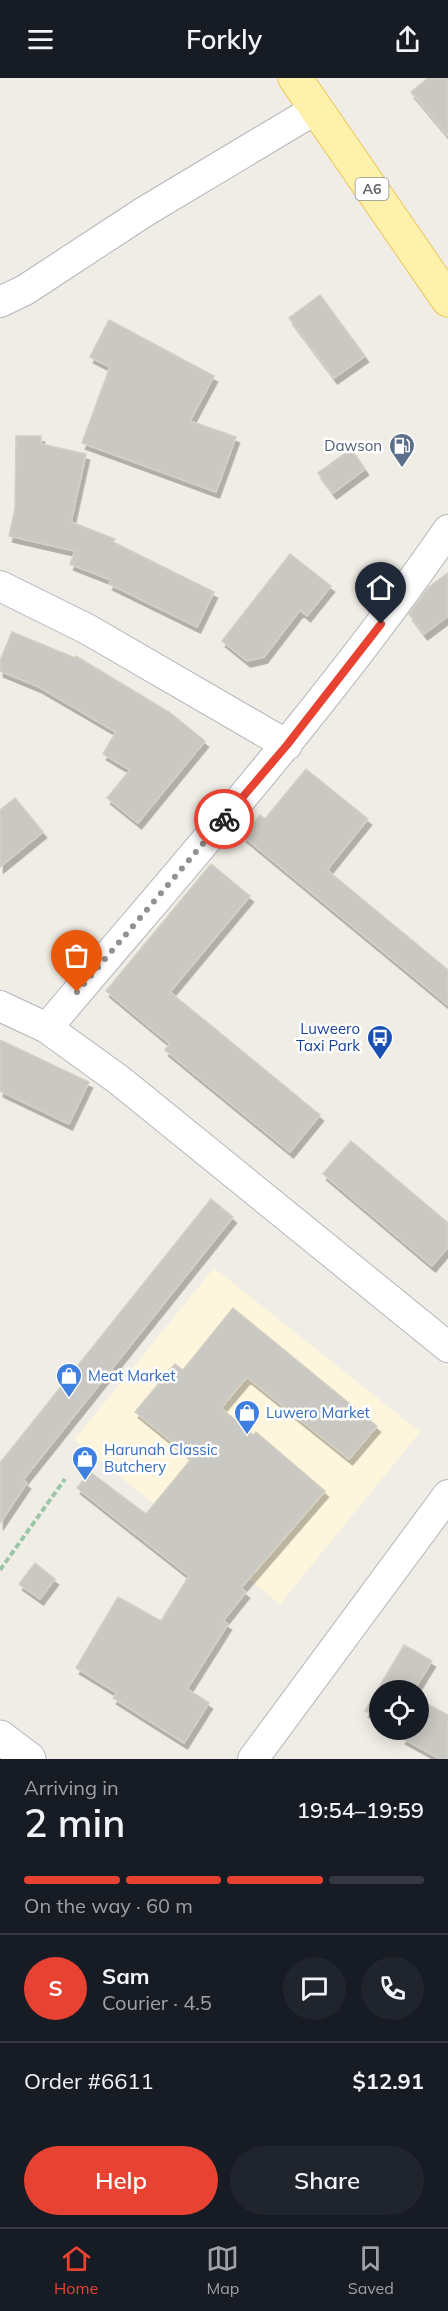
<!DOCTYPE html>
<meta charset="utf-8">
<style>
body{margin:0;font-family:Mulish,sans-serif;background:#20242c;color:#f1f3f6;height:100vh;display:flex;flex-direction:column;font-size:22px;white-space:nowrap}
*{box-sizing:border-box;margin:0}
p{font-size:20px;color:#9ea1a6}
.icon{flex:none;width:33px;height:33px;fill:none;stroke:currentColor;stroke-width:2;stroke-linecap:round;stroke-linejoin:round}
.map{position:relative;height:1681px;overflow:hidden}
.drawer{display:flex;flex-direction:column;background:#171b24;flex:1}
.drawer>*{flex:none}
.buttons{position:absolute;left:369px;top:1602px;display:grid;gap:12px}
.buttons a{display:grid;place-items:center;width:60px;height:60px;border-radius:50%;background:#171b24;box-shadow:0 3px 15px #0003;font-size:30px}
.pin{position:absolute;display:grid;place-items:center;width:51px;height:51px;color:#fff;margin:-62px -26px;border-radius:50% 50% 50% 0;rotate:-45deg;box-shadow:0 0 6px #0007}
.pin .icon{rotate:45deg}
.courier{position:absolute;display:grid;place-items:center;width:60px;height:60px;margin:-30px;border:4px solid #e84232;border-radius:50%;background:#fff;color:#222;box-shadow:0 2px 8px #0007}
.summary em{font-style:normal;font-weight:600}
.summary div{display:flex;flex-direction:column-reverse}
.summary{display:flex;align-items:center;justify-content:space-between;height:102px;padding:0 24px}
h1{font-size:39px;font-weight:600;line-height:45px}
.bar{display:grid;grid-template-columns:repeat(4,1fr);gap:9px 6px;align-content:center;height:72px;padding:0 24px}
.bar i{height:8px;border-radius:4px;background:#363941}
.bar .selected{background:#e84232}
.bar p{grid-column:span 4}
.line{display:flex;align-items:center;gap:15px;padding:0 24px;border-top:2px solid #363941}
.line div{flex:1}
.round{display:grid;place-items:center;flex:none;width:63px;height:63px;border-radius:32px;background:#20242c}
.cta{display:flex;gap:12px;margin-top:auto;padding:12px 24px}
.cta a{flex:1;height:69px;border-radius:36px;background:#e84232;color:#fff;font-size:24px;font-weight:600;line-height:69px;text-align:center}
.cta a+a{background:#20242c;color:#f1f3f6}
header{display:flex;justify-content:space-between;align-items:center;height:78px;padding:0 24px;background:#171b24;font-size:27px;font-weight:600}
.menu{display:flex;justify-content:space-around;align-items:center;height:84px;border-top:2px solid #363941;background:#171b24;font-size:16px;color:#9ea1a6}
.menu a{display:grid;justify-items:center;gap:3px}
.menu .selected{color:#e84232}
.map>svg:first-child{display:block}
.commercial{fill:#fef6dc}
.building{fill:#cac8c2;stroke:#d4cfc3;stroke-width:1.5;filter:url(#shadow)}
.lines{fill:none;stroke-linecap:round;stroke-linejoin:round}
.street-casing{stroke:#b3b6ba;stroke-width:32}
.secondary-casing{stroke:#b4b8bd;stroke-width:35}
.primary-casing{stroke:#f1c85d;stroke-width:35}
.path{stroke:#9bc7a8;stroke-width:4;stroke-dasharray:6 3;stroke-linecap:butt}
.street{stroke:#fff;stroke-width:30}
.secondary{stroke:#fff;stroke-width:33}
.primary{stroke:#fef1ab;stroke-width:33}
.done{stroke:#909292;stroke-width:6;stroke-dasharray:0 10.8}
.route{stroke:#e84232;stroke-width:8}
.labels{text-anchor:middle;stroke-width:5;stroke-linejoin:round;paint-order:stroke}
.shield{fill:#fff;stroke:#8e9094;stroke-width:1.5}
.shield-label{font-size:14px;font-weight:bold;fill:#5d6166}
.service-label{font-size:15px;fill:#4e5e75;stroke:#fff;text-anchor:end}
.transit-label{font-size:15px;fill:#164399;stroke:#fff;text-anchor:end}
.shop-label{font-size:15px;fill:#366cbe;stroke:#fff;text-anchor:start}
</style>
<header><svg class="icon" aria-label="menu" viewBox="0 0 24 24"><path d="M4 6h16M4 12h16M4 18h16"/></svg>Forkly<svg class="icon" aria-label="share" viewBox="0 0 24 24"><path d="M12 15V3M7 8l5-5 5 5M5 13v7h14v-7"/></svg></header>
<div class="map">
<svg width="448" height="1681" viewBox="0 0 448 1681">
<defs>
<filter id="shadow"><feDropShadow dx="3.5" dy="6" stdDeviation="0" flood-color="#0004"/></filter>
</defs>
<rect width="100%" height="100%" fill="#efede5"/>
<path class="commercial" d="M214,1190L420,1354L280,1526L74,1362Z"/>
<path class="building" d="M428,0H448V58L411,14Z
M320,217L365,278L334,300L289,240Z
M109,242L214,298L190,343L236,359L216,414L82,365L110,289L90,279Z
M16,358H41V366L86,376L71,444L115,461L113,464L214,514L197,549L109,506L111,502L70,486L75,473L9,458L15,431Z
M351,371L365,391L333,415L318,395Z
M290,476L331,508L307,538L300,532L264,579L247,583L222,563Z
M448,495V538L424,556L409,536L429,509Z
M12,554L75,580L76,578L169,634L205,663L138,745L107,720L130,692L103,676L116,654L39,609L0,593V583Z
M306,691L368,741L327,792L448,892V927L243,758L260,737L265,741Z
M15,720L43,754L0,789V732Z
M211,786L250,818L170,914L320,1037L290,1074L165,972L170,966L106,913Z
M0,962L89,1004L69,1046L0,1013Z
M351,1063L448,1145V1169L432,1188L323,1096Z
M211,1121L233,1139L23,1402L27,1405L0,1445V1385Z
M233,1230L377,1348L349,1381L247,1299L221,1330L253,1357L256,1354L325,1413L241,1510L246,1514L223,1543L228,1546L187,1611L209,1625L184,1665L113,1620L117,1615L76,1590L118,1519L161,1543L189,1498L77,1410L90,1394L146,1436L192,1380L135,1334L175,1286L183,1292Z
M35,1485L55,1501L40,1521L19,1506Z
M404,1567L432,1583L414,1612H380V1641L365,1633Z
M418,1621L448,1637V1681H440L402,1660L405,1656L397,1652H418Z"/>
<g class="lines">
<defs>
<path id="street" d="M0,224L25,212L144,134L316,31
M0,508L87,551L287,667
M0,928L47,950L119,1002L448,1269
M47,950C184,787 327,628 448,452
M253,1681L448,1417"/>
<path id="secondary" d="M0,1659L29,1681"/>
<path id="primary" d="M295,0L448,222"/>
</defs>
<use href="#street" class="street-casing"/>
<use href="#secondary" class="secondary-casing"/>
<use href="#primary" class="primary-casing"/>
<path class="path" d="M0,1492L65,1401"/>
<use href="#street" class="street"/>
<use href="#secondary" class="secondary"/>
<use href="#primary" class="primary"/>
</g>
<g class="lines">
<path class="done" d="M77,914L224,741"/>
<path class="route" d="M224,741L287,667L381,546"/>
</g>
<defs>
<symbol id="fuel-pin" viewBox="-11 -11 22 30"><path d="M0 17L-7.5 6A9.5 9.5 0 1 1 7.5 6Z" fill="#5c6f8a" stroke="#fff"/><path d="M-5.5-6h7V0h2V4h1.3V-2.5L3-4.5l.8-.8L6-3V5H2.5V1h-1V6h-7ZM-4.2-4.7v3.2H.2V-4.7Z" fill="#fff"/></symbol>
<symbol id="bus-pin" viewBox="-11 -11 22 30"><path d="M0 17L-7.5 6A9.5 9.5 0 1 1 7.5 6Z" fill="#1a4fb4" stroke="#fff"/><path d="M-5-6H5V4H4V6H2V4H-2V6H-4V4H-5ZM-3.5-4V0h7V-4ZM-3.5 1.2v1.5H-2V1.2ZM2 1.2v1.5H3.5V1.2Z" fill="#fff"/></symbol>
<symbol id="shop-pin" viewBox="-11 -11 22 30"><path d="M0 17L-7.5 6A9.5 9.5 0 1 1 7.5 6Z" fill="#3f7fe0" stroke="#fff"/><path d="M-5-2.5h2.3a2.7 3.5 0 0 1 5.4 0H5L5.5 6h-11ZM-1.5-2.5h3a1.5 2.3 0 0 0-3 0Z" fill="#fff"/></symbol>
</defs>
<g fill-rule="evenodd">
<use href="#fuel-pin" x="387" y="353" width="30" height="40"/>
<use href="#bus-pin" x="365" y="945" width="30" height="40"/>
<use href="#shop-pin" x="54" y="1283" width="30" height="40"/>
<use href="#shop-pin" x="232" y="1320" width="30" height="40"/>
<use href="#shop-pin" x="70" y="1366" width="30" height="40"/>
</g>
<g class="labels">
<rect class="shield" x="355.5" y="100" width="33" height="22" rx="4.5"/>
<g class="shield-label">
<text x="372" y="116">A6</text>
</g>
<g class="service-label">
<text x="382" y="373">Dawson</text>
</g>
<g class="transit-label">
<text x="360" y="956">Luweero<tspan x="360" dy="17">Taxi Park</tspan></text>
</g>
<g class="shop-label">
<text x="88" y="1303">Meat Market</text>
<text x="266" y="1340">Luwero Market</text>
<text x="104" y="1377">Harunah Classic<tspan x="104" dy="17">Butchery</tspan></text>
</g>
</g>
</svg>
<div class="buttons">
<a><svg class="icon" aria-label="locate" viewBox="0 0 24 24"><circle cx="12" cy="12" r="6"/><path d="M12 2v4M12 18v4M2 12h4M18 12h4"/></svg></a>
</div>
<div class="pin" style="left:77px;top:914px;background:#ea580c"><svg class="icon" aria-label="bag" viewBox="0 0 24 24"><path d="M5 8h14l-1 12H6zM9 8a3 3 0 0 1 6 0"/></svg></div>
<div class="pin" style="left:381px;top:546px;background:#1f2937"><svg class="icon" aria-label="home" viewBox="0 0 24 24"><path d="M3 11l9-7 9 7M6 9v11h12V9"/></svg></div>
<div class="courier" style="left:224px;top:741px"><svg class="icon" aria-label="bike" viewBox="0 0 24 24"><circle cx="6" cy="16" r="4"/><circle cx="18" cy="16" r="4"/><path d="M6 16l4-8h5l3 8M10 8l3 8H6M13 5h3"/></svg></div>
</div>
<section class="drawer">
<div class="summary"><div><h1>2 min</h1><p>Arriving in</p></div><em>19:54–19:59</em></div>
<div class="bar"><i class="selected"></i><i class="selected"></i><i class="selected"></i><i></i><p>On the way · 60 m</p></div>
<div class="line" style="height:108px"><b class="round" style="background:#e84232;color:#fff">S</b><div><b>Sam</b><p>Courier · 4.5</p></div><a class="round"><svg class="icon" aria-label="chat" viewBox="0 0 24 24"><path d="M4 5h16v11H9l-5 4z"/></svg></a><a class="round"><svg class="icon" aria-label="phone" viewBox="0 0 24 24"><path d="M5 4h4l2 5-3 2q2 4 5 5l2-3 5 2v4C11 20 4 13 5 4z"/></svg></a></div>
<div class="line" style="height:78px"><div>Order #6611</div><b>$12.91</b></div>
<div class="cta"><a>Help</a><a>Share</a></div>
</section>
<nav class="menu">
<a class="selected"><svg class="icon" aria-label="home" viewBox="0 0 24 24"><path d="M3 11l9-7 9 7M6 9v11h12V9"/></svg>Home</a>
<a><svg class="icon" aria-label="map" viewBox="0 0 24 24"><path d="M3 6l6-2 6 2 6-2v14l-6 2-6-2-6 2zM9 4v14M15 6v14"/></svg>Map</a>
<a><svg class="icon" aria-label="saved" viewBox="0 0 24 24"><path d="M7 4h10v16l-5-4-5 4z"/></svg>Saved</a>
</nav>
